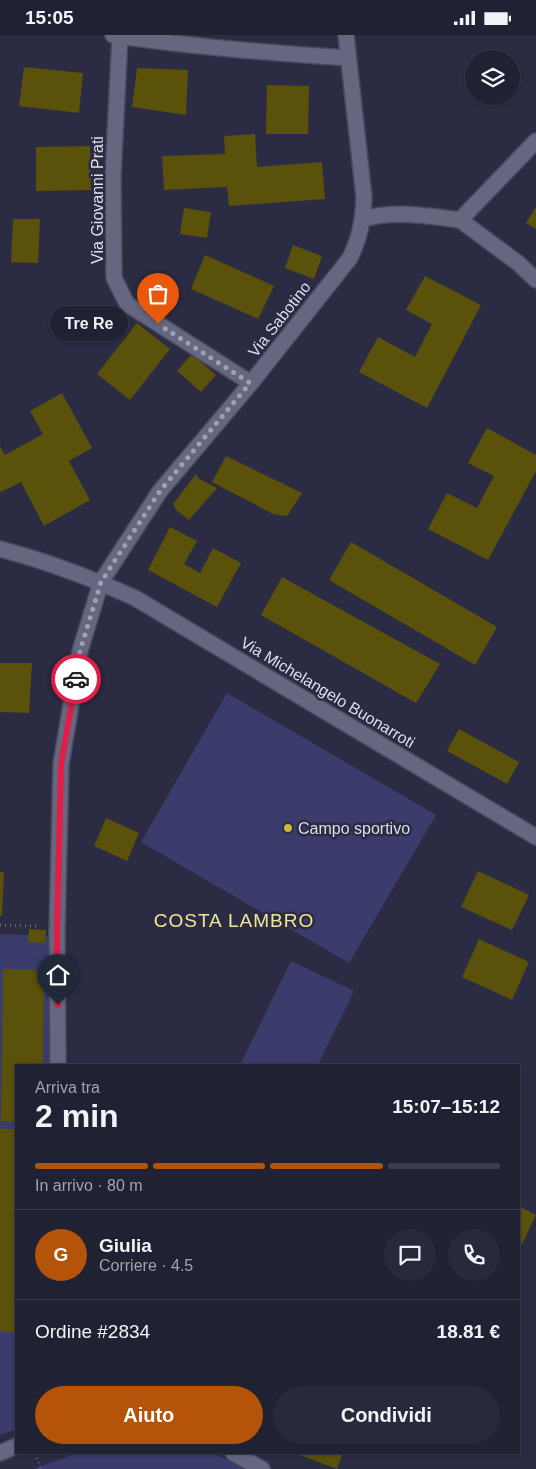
<!DOCTYPE html>
<html lang="it">
<meta charset="utf-8">
<style>
body{margin:0;font-family:Arial,sans-serif;background:#28293a;color:#f1f3f6;height:100vh;display:flex;flex-direction:column;font-size:19px;white-space:nowrap}
*{box-sizing:border-box;margin:0}
p{font-size:16px;color:#a2a3ac}
.icon{flex:none;width:28px;height:28px;fill:none;stroke:currentColor;stroke-width:2;stroke-linecap:round;stroke-linejoin:round}
.map{position:relative;flex:1;overflow:hidden}
.side{position:absolute;left:15px;top:1029px;width:505px;height:390px;display:flex;flex-direction:column;background:#202132;border-radius:0px;box-shadow:0 1px 4px #0004,0 0 0 1px #3d3e4d}
.side>*{flex:none}
.buttons{position:absolute;left:465px;top:15px;display:grid;gap:10px}
.buttons a{display:grid;place-items:center;width:55px;height:55px;border-radius:50%;background:#202132;box-shadow:0 1px 4px #0004,0 0 0 1px #3d3e4d;font-size:25px}
.pin{position:absolute;display:grid;place-items:center;width:42px;height:42px;color:#fff;margin:-51px -21px;border-radius:50% 50% 50% 0;rotate:-45deg;box-shadow:0 0 5px #0007}
.pin .icon{rotate:45deg}
.courier{position:absolute;display:grid;place-items:center;width:50px;height:50px;margin:-25px;border:4px solid #e11d48;border-radius:50%;background:#fff;color:#222;box-shadow:0 1px 6px #0007}
.bubble{position:absolute;height:35px;border-radius:18px;background:#202132;box-shadow:0 1px 4px #0004,0 0 0 1px #3d3e4d;font-size:16px;font-weight:700;line-height:35px;text-align:center}
.overview em{font-style:normal;font-weight:700}
.overview div{display:flex;flex-direction:column-reverse}
.overview{display:flex;align-items:center;justify-content:space-between;height:85px;padding:0 20px}
h1{font-size:32px;font-weight:700;line-height:38px}
.bar{display:grid;grid-template-columns:repeat(4,1fr);gap:8px 5px;align-content:center;height:60px;padding:0 20px}
.bar i{height:6px;border-radius:4px;background:#3d3e4d}
.bar .active{background:#b45309}
.bar p{grid-column:span 4}
.line{display:flex;align-items:center;gap:12px;padding:0 20px;border-top:1px solid #3d3e4d}
.line div{flex:1}
.round{display:grid;place-items:center;flex:none;width:52px;height:52px;border-radius:26px;background:#28293a}
.action{display:flex;gap:10px;margin-top:auto;padding:10px 20px}
.action a{flex:1;height:58px;border-radius:30px;background:#b45309;color:#fff;font-size:20px;font-weight:700;line-height:58px;text-align:center}
.action a+a{background:#28293a;color:#f1f3f6}
.status{display:flex;justify-content:space-between;align-items:center;height:35px;padding:0 25px;background:#202132;direction:ltr}
.status svg{height:14px;fill:currentColor}
.map>svg:first-child{display:block}
.green{fill:#3b3b6c}
.building{fill:#5a510a}
.lines{fill:none;stroke-linecap:round;stroke-linejoin:round}
.minor-casing{stroke:#48495c;stroke-width:18}
.path{stroke:#66677b;stroke-width:3;stroke-dasharray:1 4;stroke-linecap:butt}
.minor{stroke:#656781;stroke-width:15}
.done{stroke:#9fa0b2;stroke-width:5;stroke-dasharray:0 9}
.route{stroke:#e11d48;stroke-width:6}
.poi-dot{fill:#cbba39;stroke:#2b2c43;stroke-width:2}
.labels{text-anchor:middle;stroke-width:5;stroke-linejoin:round;paint-order:stroke}
.street-label{font-size:16px;fill:#dddeed;stroke:#2b2c43}
.poi-label{font-size:16px;fill:#dddeed;stroke:#2b2c43;text-anchor:start}
.quarter-label{font-size:19px;letter-spacing:1px;fill:#f0e596;stroke:#2b2c43}
</style>
<div class="status"><b>15:05</b><svg viewBox="0 0 49 12"><path d="M0 12V9h3v3zM5 12V6h3v6zM10 12V3h3v9zM15 12V0h3v12zM26 1h20v11H26zM47 4h2v5h-2z"/></svg></div>
<div class="map">
<svg width="536" height="1434" viewBox="0 0 536 1434">
<rect width="100%" height="100%" fill="#2b2c43"/>
<path class="green" d="M227,658L436,780L349,928L141,807Z
M0,899L50,901V1030H16V1394L0,1400Z
M291,926L354,956L318,1030H240Z
M77,1418H214L244,1434H34Z"/>
<path class="building" d="M24,32L83,38L79,78L19,71Z
M137,33L188,35L186,80L132,72Z
M267,50L309,51L308,99H266Z
M255,99L257,132L322,127L325,164L229,171L227,152L164,155L162,121L225,119L224,101Z
M90,111L91,155L36,156V112Z
M536,172V194L526,188Z
M184,173L211,177L207,203L180,199Z
M13,184H40L38,228L11,227Z
M293,210L322,221L314,244L285,233Z
M205,220L274,251L258,284L191,254Z
M425,241L481,270L427,373L359,337L378,302L415,322L432,289L406,275Z
M137,288L170,314L130,365L97,339Z
M192,319L216,340L201,357L177,336Z
M62,358L92,413L69,426L90,465L44,491L21,447L1,457L0,455V411L5,420L43,399L30,376Z
M487,393L536,420V436L488,525L428,494L447,458L477,473L494,441L468,428Z
M226,421L302,458L287,481L273,479L212,447Z
M196,439L199,444L217,453L189,485L176,475L173,469Z
M170,492L197,506L184,529L200,538L213,513L241,528L217,572L148,535Z
M351,507L497,592L475,630L329,545Z
M282,542L440,629L416,668L261,580Z
M0,628H32L29,678L0,677Z
M459,694L519,727L507,749L447,716Z
M106,783L139,798L127,826L94,811Z
M478,836L529,860L512,895L461,872Z
M0,837H4L2,881H0Z
M29,894L46,895L45,908L28,907Z
M479,904L529,927L512,965L462,942Z
M3,934L44,935L43,1030H16V1086H1Z
M0,1093L16,1095V1298L0,1296Z
M519,1171L536,1180L522,1209L519,1208Z
M295,1418H343L337,1434Z"/>
<g class="lines">
<defs>
<path id="minor" d="M113,0C191,12 270,18 348,23
M120,1L113,140L114,243L127,269L251,348
M363,184C396,175 426,181 460,185L536,106
M460,185L518,228L536,245
M0,514C46,526 91,543 135,563L536,802
M58,1030L57,896L61,729L80,616L101,547L160,456L251,348L350,223C360,202 363,186 364,162L346,0
M0,1418L16,1411
M233,1418L262,1434"/>
</defs>
<use href="#minor" class="minor-casing"/>
<path class="path" d="M0,890L37,891
M35,1418L41,1434"/>
<use href="#minor" class="minor"/>
</g>
<g class="lines">
<path class="done" d="M76,644L80,616L101,547L160,456L250,348L158,289"/>
<path class="route" d="M58,970L57,896L61,730L76,644"/>
</g>
<circle class="poi-dot" cx="288" cy="793" r="5"/>
<g class="labels">
<g class="street-label">
<text transform="translate(97 165) rotate(-90)" y="6">Via Giovanni Prati</text>
<text transform="translate(279 284) rotate(-52)" y="6">Via Sabotino</text>
<text transform="translate(328 657) rotate(31)" y="6">Via Michelangelo Buonarroti</text>
</g>
<g class="poi-label">
<text x="298" y="799">Campo sportivo</text>
</g>
<g class="quarter-label">
<text x="234" y="892">COSTA LAMBRO</text>
</g>
</g>
</svg>
<div class="buttons">
<a><svg class="icon" aria-label="layers" viewBox="0 0 24 24"><path d="M12 4l9 5-9 5-9-5zM3 14l9 5 9-5"/></svg></a>
</div>
<div class="pin" style="left:158px;top:289px;background:#ea580c"><svg class="icon" aria-label="bag" viewBox="0 0 24 24"><path d="M5 8h14l-1 12H6zM9 8a3 3 0 0 1 6 0"/></svg></div>
<div class="pin" style="left:58px;top:970px;background:#1f2937"><svg class="icon" aria-label="home" viewBox="0 0 24 24"><path d="M3 11l9-7 9 7M6 9v11h12V9"/></svg></div>
<div class="courier" style="left:76px;top:644px"><svg class="icon" aria-label="car" viewBox="0 0 24 24"><path d="M5 17H2v-5l4-1 3-4h7l3 4 3 1v5h-3M9 17h6M6 11h13"/><circle cx="7" cy="17" r="2"/><circle cx="17" cy="17" r="2"/></svg></div>
<div class="bubble" style="left:50px;top:271px;width:78px">Tre Re</div>
<section class="side">
<div class="overview"><div><h1>2 min</h1><p>Arriva tra</p></div><em>15:07–15:12</em></div>
<div class="bar"><i class="active"></i><i class="active"></i><i class="active"></i><i></i><p>In arrivo · 80 m</p></div>
<div class="line" style="height:90px"><b class="round" style="background:#b45309;color:#fff">G</b><div><b>Giulia</b><p>Corriere · 4.5</p></div><a class="round"><svg class="icon" aria-label="chat" viewBox="0 0 24 24"><path d="M4 5h16v11H9l-5 4z"/></svg></a><a class="round"><svg class="icon" aria-label="phone" viewBox="0 0 24 24"><path d="M5 4h4l2 5-3 2q2 4 5 5l2-3 5 2v4C11 20 4 13 5 4z"/></svg></a></div>
<div class="line" style="height:65px"><div>Ordine #2834</div><b>18.81 €</b></div>
<div class="action"><a>Aiuto</a><a>Condividi</a></div>
</section>
</div>
